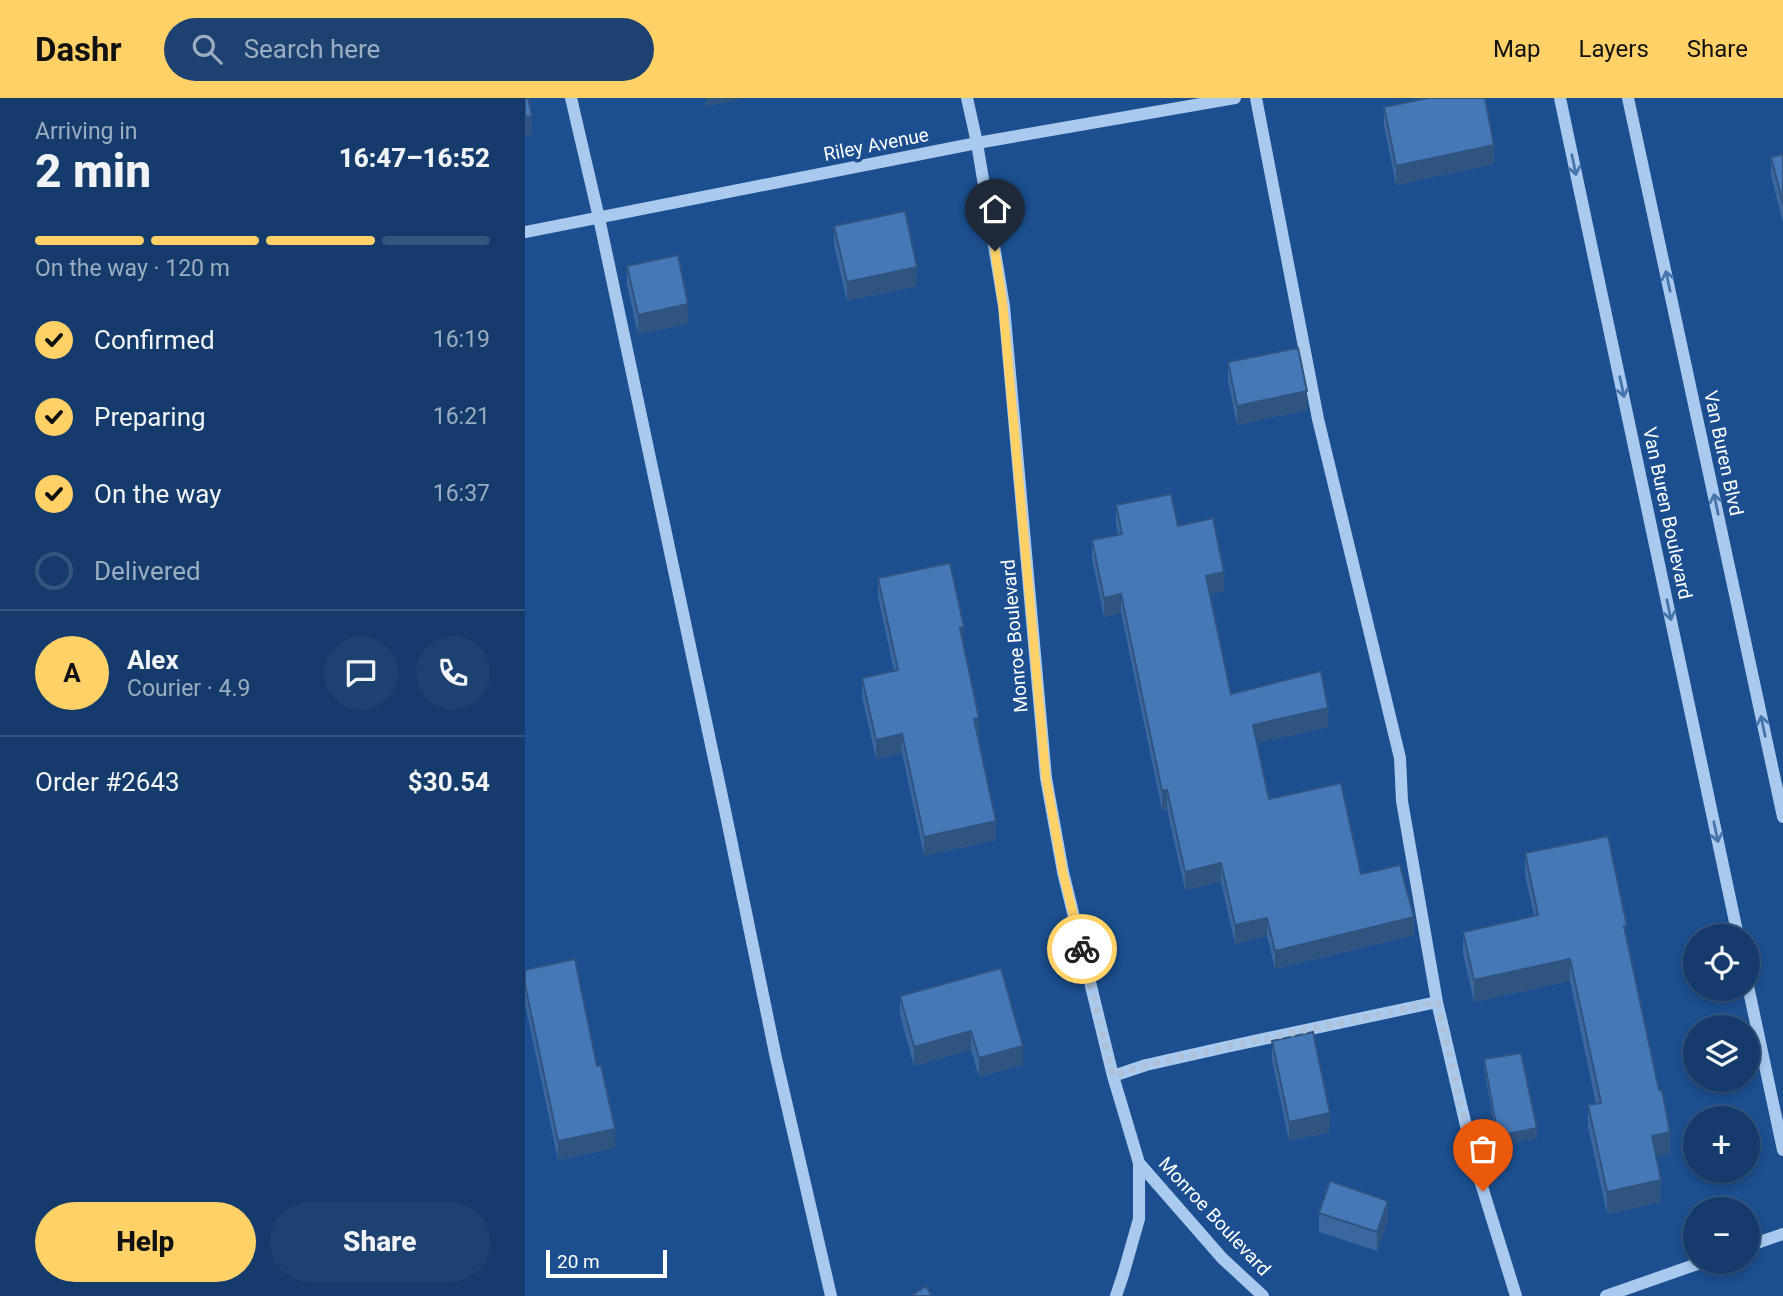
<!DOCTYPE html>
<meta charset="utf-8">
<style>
body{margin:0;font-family:Roboto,sans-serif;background:#1d4271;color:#f1f3f6;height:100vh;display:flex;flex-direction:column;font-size:26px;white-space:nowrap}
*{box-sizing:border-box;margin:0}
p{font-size:23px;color:#9dadc1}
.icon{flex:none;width:38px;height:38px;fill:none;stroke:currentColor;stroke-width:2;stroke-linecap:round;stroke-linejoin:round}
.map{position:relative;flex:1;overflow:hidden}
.side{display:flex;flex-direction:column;background:#143b6b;width:525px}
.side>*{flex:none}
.fabs{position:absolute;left:1158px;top:826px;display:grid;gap:14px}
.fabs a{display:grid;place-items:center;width:77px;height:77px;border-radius:50%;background:#143b6b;box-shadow:0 4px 10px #0003,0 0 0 2px #33557e;font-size:35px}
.scale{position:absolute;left:21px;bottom:18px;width:121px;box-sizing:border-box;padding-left:7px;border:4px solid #fff;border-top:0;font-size:19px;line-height:24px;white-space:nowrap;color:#fff;-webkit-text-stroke:5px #1b4f8f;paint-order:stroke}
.pin{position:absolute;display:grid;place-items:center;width:60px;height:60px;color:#fff;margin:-72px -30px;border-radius:50% 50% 50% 0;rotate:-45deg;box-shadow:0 0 7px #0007}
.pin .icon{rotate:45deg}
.courier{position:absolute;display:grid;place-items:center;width:70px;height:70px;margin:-35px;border:5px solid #ffd166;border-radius:50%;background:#fff;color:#222;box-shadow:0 2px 9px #0007}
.overview em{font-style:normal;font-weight:800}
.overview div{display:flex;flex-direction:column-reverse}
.overview{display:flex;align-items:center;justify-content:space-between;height:119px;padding:0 35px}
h1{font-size:46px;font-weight:800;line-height:52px}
.bar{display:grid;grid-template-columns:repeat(4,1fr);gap:10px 7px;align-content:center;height:84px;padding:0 35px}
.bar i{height:9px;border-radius:5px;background:#33557e}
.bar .selected{background:#ffd166}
.bar p{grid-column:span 4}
.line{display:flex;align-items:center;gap:18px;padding:0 35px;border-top:2px solid #33557e}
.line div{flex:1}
.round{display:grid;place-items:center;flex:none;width:74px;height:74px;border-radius:37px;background:#1d4271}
ol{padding:0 35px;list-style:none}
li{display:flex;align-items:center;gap:21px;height:77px}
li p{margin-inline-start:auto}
li .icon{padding:7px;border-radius:50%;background:#ffd166;color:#111;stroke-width:4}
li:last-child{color:#9dadc1}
li i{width:38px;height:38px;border:4px solid #33557e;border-radius:50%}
.primary-button{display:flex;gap:14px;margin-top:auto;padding:14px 35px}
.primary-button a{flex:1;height:80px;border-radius:42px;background:#ffd166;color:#111;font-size:28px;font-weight:800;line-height:80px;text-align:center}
.primary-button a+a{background:#1d4271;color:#f1f3f6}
header{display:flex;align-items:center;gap:42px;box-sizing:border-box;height:98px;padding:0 35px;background:#ffd166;color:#111}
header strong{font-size:33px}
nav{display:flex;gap:38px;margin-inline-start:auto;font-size:24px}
.search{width:490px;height:63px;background:#1d4271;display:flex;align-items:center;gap:18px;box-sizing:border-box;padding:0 24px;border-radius:38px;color:#9dadc1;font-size:26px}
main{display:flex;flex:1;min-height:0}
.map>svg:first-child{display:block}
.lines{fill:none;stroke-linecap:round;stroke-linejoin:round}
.minor{stroke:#a9c9ee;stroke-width:12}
.wall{fill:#3a679d}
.shaded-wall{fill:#305480}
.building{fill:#4478b7;stroke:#305480;stroke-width:2}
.oneway{stroke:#4674ac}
.done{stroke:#afc1d8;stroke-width:7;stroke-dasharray:0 12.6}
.route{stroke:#ffd166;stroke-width:9}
.labels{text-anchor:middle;stroke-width:7;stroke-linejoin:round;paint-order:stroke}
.street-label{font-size:19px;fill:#fff;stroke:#1b4f8f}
</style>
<header>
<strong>Dashr</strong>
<div class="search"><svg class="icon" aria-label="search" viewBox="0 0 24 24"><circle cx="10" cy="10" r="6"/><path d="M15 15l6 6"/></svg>Search here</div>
<nav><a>Map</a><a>Layers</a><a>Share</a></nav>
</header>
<main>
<section class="side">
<div class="overview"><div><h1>2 min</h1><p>Arriving in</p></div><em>16:47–16:52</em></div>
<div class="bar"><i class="selected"></i><i class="selected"></i><i class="selected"></i><i></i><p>On the way · 120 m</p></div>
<ol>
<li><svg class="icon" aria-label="check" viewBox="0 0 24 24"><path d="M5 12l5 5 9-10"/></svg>Confirmed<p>16:19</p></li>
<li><svg class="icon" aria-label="check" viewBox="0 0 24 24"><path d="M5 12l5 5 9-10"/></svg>Preparing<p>16:21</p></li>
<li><svg class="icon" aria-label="check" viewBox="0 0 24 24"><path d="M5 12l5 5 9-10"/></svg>On the way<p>16:37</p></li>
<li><i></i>Delivered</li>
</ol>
<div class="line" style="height:126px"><b class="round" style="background:#ffd166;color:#111">A</b><div><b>Alex</b><p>Courier · 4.9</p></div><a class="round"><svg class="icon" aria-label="chat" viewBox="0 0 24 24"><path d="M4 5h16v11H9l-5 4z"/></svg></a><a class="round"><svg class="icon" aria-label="phone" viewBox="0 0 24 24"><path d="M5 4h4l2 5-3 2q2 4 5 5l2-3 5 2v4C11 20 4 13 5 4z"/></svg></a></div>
<div class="line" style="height:91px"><div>Order #2643</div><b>$30.54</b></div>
<div class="primary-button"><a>Help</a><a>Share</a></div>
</section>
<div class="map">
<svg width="1258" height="1198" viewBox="0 0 1258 1198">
<rect width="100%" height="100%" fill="#1b4f8f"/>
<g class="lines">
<path class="minor" d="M46,0L74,120L202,722L251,960L306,1198
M442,0L452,45L479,208L521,680L538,774L588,978L614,1065V1121L598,1177L591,1198
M731,0L793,321L875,660L877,703L912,904L950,1066L991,1198
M1035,0L1213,838
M1103,0L1258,719
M0,134L452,45L710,0
M1223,888L1258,1052
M588,978L621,967L701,949L912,904
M614,1065L697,1160L738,1198
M1223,1148L1258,1136
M1081,1198L1178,1164"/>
</g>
<path class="wall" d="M859,9L969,66L871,87L859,28Z
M1258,56V125L1246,78V59Z
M309,128L392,188L322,203L309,147Z
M102,168L163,226L113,236L102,187Z
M703,264L782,312L712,327L703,283Z
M591,407L653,428L699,493L685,496L706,596L803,629L732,645L744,701L836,776L889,837L750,871L742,838L710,846L696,784L660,792L642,711L637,712L596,515L579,519L567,461V442L593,436L591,426Z
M353,480L439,549L454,639H453L471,742L399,758L377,655L351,661L337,599V580L369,573L353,499Z
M1000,755L1102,840L1145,1056L1131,1059L1136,1104L1082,1116L1063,1029V1007L1071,1006L1045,883L949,904L938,856V834L1009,818L1000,777Z
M476,870L498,967L454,979L446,952L389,968L375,917V898Z
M0,872L90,1050L33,1062L0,906Z
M747,943L805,1034L764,1043L747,962Z
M959,961L1012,1040L973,1048L959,971Z
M794,1115L863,1122L852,1153L794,1134Z"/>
<path class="shaded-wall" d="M181,0H216V1L181,9Z
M7,18V37L0,38V19Z
M969,47V66L871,87V68Z
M392,169V188L322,203V184Z
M163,206V226L113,236V217Z
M782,293V312L712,327V308Z
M699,474V493L681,497V478Z
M596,496V515L579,519V500Z
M439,529V549L435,530Z
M803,610V629L728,646V627Z
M454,620V639L449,640V621Z
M377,636V655L351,661V642Z
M642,692V711L637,712V693Z
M471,723V742L399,758V739Z
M696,765V784L660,792V774Z
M889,819V837L750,871V853Z
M742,820V838L710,846V827Z
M1045,861V883L949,904V882Z
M446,933V952L389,968V949Z
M498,948V967L454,979V960Z
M805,1015V1034L764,1043V1024Z
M1012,1030V1040L973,1048V1038Z
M90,1031V1050L33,1062V1043Z
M1145,1034V1056L1127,1060V1038Z
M1136,1082V1104L1082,1116V1094Z
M863,1103V1122L852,1153V1134Z"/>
<path class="building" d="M0,0H3L7,18L0,19Z
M903,0H960L969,47L871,68L859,9Z
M1258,56V106L1246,59Z
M380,113L392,169L322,184L309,128Z
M153,157L163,206L113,217L102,168Z
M773,250L782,293L712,308L703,264Z
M646,396L653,428L688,420L699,474L681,478L706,596L796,573L803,610L728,627L744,701L816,685L836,776L875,767L889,819L750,853L742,820L710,827L696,765L660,774L642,692L637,693L596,496L579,500L567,442L597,436L591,407Z
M425,465L439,529L435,530L454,620L449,621L471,723L399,739L377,636L351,642L337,580L373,572L353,480Z
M1083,738L1102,828H1099L1134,992H1137L1145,1034L1127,1038L1136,1082L1082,1094L1063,1007L1076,1005L1045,861L949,882L938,834L1013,817L1000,755Z
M50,861L72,968L76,967L90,1031L33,1043L0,887V872Z
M476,870L498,948L454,960L446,933L389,949L375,898Z
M788,934L805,1015L764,1024L747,943Z
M996,955L1012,1030L973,1038L959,961Z
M805,1083L863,1103L852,1134L794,1115Z
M401,1188L407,1198H386Z"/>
<defs><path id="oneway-shaft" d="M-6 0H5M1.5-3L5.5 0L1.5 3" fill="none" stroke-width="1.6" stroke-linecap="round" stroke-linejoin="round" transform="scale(1.75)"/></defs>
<g class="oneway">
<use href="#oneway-shaft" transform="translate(1049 67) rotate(78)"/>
<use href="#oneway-shaft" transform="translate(1143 183) rotate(-102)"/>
<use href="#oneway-shaft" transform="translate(1097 289) rotate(78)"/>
<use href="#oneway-shaft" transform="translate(1191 406) rotate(-102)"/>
<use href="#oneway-shaft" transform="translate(1144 512) rotate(78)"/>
<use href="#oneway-shaft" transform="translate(1238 628) rotate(-102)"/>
<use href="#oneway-shaft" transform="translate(1191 734) rotate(78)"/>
</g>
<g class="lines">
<path class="done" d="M557,851L588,978L621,967L701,949L912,904L950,1066L958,1093"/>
<path class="route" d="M470,153L478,208L521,680L538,775L557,851"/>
</g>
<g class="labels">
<g class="street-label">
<text transform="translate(351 46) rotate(-11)" y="7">Riley Avenue</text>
<text transform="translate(1199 355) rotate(78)" y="7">Van Buren Blvd</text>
<text transform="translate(1143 415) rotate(78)" y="7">Van Buren Boulevard</text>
<text transform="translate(489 538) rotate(-95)" y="7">Monroe Boulevard</text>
<text transform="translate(690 1118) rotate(47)" y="7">Monroe Boulevard</text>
</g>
</g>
</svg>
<div class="fabs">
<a><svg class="icon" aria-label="locate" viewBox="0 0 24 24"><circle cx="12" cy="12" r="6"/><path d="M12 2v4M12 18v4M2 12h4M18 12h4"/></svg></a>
<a><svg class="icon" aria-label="layers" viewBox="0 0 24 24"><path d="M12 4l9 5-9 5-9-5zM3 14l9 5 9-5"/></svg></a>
<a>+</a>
<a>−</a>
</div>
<div class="scale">20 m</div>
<div class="pin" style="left:958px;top:1093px;background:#ea580c"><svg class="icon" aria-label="bag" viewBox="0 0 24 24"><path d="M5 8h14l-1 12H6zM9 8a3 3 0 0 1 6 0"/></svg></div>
<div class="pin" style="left:470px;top:153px;background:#1f2937"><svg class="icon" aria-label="home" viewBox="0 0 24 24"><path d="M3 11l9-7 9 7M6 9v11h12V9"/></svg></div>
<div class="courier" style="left:557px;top:851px"><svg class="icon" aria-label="bike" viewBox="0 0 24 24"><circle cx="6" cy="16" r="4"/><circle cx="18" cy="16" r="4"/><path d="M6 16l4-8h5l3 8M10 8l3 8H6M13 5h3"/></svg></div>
</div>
</main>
